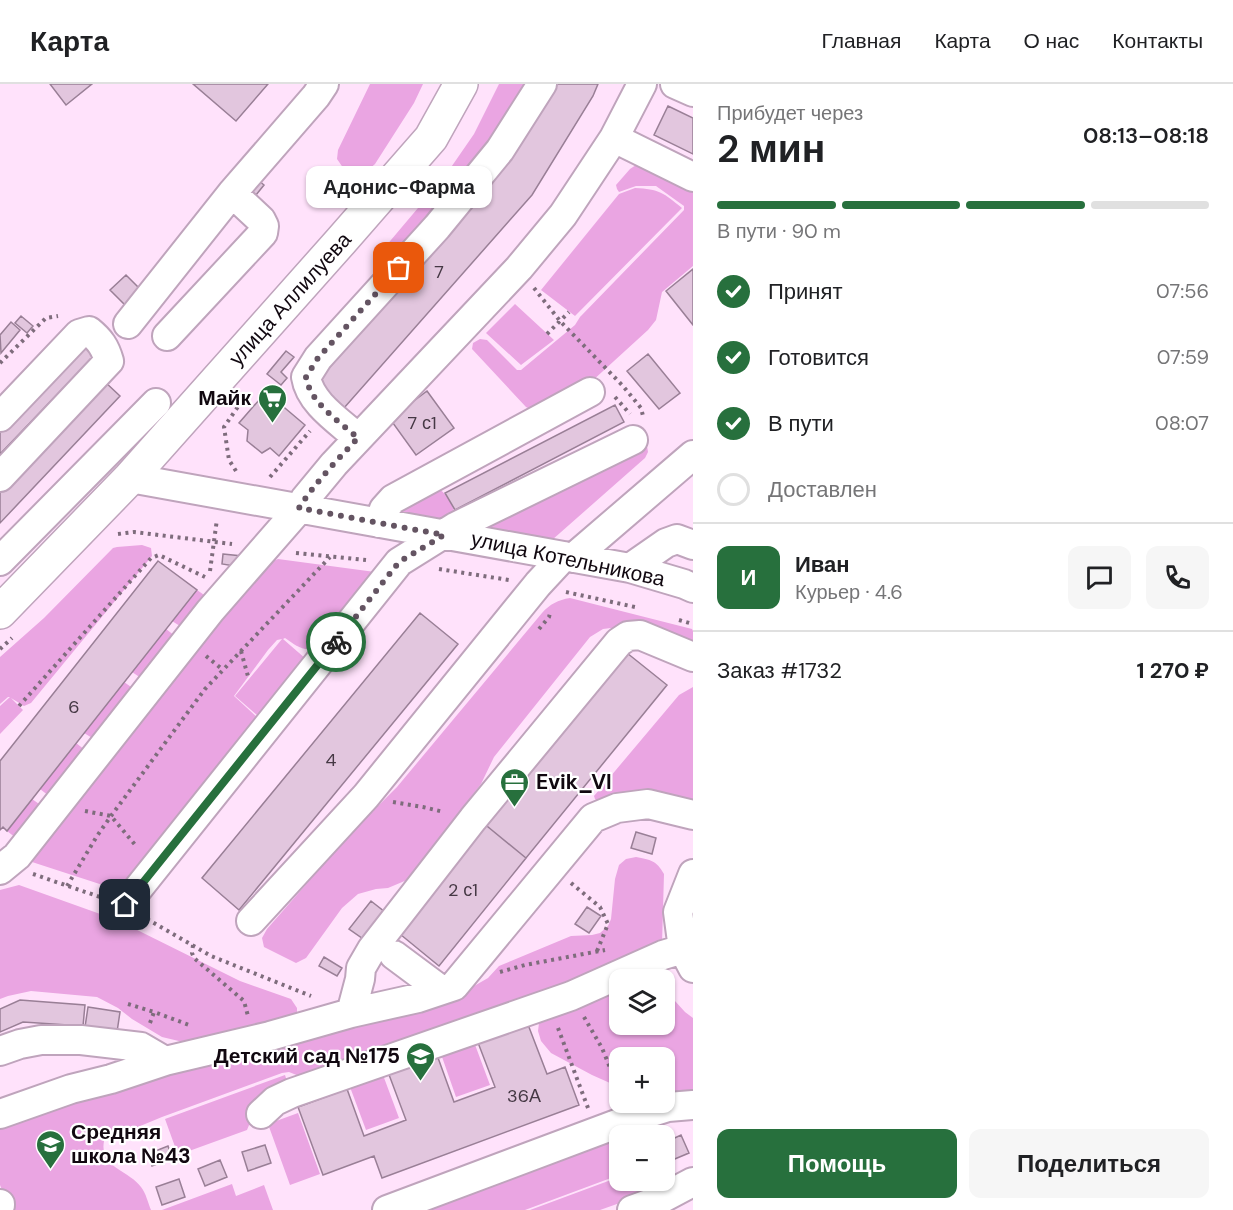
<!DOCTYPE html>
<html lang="ru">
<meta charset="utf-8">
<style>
body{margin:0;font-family:"DM Sans",sans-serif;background:#f6f6f6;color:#202124;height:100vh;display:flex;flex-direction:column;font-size:22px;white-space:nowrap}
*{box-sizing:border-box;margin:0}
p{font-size:20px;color:#757577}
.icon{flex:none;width:33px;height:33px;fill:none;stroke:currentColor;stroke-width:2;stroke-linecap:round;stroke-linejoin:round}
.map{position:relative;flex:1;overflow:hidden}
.side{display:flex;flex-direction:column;background:#fff;width:540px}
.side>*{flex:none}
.controls{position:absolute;left:609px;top:885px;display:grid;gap:12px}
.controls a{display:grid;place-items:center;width:66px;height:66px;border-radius:12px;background:#fff;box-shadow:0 2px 4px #0004;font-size:30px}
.pin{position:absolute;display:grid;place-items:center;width:51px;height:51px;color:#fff;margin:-26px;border-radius:12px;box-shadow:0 3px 9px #0006}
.courier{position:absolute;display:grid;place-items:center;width:60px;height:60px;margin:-30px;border:4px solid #27703d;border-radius:50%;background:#fff;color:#222;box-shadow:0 2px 8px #0007}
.bubble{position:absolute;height:42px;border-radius:12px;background:#fff;box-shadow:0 2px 4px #0004;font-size:20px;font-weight:600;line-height:42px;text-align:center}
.summary em{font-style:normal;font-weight:600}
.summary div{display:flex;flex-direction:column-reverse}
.summary{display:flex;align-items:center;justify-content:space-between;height:102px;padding:0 24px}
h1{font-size:39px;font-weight:600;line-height:45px}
.bar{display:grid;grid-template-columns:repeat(4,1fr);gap:9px 6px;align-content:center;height:72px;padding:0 24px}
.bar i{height:8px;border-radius:4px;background:#e0e0e0}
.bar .active{background:#27703d}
.bar p{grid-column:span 4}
.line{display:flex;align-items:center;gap:15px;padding:0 24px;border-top:2px solid #e0e0e0}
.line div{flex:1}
.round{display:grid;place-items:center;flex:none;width:63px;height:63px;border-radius:12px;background:#f6f6f6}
ol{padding:0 24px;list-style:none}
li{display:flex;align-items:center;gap:18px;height:66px}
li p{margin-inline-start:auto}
li .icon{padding:6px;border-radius:50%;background:#27703d;color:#fff;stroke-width:4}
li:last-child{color:#757577}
li i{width:33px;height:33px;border:3px solid #e0e0e0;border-radius:50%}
.primary-button{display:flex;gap:12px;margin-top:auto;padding:12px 24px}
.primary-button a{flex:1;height:69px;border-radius:12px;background:#27703d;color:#fff;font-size:24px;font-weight:600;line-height:69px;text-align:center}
.primary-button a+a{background:#f6f6f6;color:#202124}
header{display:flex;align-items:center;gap:36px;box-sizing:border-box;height:84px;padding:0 30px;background:#fff;border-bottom:2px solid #e0e0e0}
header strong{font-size:28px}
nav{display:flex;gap:33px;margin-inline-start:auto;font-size:21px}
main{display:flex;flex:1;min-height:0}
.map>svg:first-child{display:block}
.green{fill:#eaa5e2}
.building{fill:#e2c6de;stroke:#997f96;stroke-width:1.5}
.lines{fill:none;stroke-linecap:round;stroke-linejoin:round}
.minor-casing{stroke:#bfa4bc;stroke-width:32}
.major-casing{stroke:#bfa4bc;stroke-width:36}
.path{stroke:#7e6c7c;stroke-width:4;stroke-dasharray:3 4.5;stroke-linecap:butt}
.minor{stroke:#fff;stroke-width:28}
.major{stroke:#fff;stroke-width:33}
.done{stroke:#645462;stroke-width:6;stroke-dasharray:0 10.8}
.route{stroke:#27703d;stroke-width:8}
.labels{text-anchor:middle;stroke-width:4.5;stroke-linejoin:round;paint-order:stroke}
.number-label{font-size:18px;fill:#453844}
.street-label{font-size:21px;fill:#110810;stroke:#fff}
.poi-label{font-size:21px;font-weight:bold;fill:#110810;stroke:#fff;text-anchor:end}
</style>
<header>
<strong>Карта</strong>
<nav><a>Главная</a><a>Карта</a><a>О нас</a><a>Контакты</a></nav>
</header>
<main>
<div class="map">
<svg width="693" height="1126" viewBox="0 0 693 1126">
<rect width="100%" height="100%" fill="#ffe2fb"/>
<path class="green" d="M370,0H423L414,19L375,80C366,88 358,90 346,88L337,75L338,66Z
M499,0H536L499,63L378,190C375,183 377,177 380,169L445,92L474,50Z
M636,81H643L693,105V182L662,208L656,236L648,246L591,298L530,325L526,323L472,265L473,259L480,255L487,256L517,286H521L575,241L580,233L684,126V122L656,102H636L619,108L617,105L616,101L630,85Z
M635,104C659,105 664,109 682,124L575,232L541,206L619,110Z
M515,220L554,256L521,281L486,249Z
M646,356L648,368L645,374L552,456L473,444Z
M438,404C448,411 455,424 456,437L401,435L397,419Z
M142,461L151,464L152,472L31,619L24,622L11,614L23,626L0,650V622L10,613H8L0,620V573L44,534L113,464L117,463Z
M278,475L375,488L316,564C303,568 295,561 285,554L283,555L306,575L258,632L235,612L282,555L277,556L268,566L234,612L258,634L120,805H115L32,778L31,774L189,573L271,478Z
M197,506L207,513L183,544L172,537Z
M570,514L692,545L693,547V557L691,559L619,543L603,545L590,553L494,673L481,700L407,796L388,804L376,805L358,810L342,824L306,874L296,879L264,863L262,854L267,845L351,749L397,703L542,529C550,520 558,516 570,514Z
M166,545L175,552L141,594L132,588Z
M124,598L134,605L94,655L84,649Z
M693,603V717L599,718L595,715L594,712L679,611Z
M76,659L85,666L49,712L40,705Z
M32,715L42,722L16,754L7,747Z
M636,773C651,776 656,776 664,790L662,860L600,889L299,992L289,988L282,989L162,1033L104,1057C99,1084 129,1086 141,1103C146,1109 148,1119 151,1126H10L0,1101V1040L71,1016L455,913L488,894L499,882L571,852L592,851L600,849L608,842L611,835L615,795L619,781L626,775Z
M19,801L117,836L240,897L291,915L297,924V932L183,958L162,953L132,935L118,924L97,913L31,907L8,912L0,915V806Z
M619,900L620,940H664L665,906L685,928L693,934V1012H665L664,974H620L619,1003L592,991L551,969L541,957L538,947L539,939L545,931Z
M474,958L490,1001L456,1013L441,970Z
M285,991L289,1004L254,1029L247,1046L178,1071L165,1035Z
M383,991L399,1034L366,1046L350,1003Z
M298,1029L320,1090L290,1101L268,1040Z
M645,1038L650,1051L620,1052L619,1091L525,1126H409Z
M619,1093L620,1096L662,1097L659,1102L648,1109L600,1126H530Z
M232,1100L236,1112L264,1101L273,1126H162Z"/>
<path class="building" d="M50,0H92L66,21Z
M193,0H268L236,37Z
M548,0H598L593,12L532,111L344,324L315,300L501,87Z
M668,22L693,34V70L654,51Z
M251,90L264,101L256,111L243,100Z
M693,185V241L666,207Z
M126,191L144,209L128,224L110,206Z
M21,232L33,242L27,249L15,239Z
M11,238L20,246L1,269L0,251Z
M80,257L95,271L0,370V340Z
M286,267L294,273L281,288L287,294L281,301L267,290Z
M648,270L680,309L659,325L627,287Z
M104,297L120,312L0,439V407Z
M427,307L454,344L416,371L390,335Z
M266,308L305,341L279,372L270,364L262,369L247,357L248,346L239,339Z
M615,321L624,338L455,426L445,409Z
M223,470L242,472L240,483L222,480Z
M158,477L197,506L7,747L3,743L0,746V677Z
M420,529L458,560L239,826L202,794Z
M622,565L667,601L526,774L482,738Z
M482,738L526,774L439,882L395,846Z
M636,748L656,754L652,770L631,764Z
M371,817L390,832L369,859L349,845Z
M587,823L601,832L589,849L575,840Z
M324,873L342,884L337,892L319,882Z
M20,916L85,921L83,942L23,938L0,948V925Z
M88,923L120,928L117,948L85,943Z
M527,938L547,990L565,983L579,1021L382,1094L374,1072L323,1091L298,1023L347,1005L364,1052L406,1036L388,988L437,971L454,1018L495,1003L477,956Z
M681,1051L689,1069L670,1077L664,1065V1059Z
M265,1061L271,1079L248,1087L242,1068Z
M168,1062L172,1074L152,1082L148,1070Z
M220,1076L227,1093L205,1102L198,1085Z
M179,1095L185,1113L162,1121L156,1103Z"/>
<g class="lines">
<defs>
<path id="minor" d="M675,0L693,8
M614,54L693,93
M128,240L232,109L316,12L324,0
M167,252L263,149L264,142L261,136L232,109
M0,333L79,250L89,247C100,256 105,263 109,277L0,393
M358,354C339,337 310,319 306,293L318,274L437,143L500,66L542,0
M130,394L630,484L684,500L693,504
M379,439L384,425L393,415L590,308
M573,474L693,371
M0,477L156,319
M630,484L666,459L677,455L693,461
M0,786L17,772L210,527L299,425L305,415L334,380L519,184L563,131L614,54L642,0
M693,790L678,828L683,865L693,884
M125,821L399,478L455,443L633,356
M251,837L366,712L538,500L564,472
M394,871L441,906
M351,929L360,895L361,884L372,865L473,735L619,558L628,552L640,551L693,573
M0,967L20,960L41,956H81L141,963L165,977
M0,1030L71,1005L111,995L165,977L270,952L351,929L418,914L454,902L593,734L617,724L648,720L693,731
M261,1030L275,1017L292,1009L571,912L663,871L683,865
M0,1120V1121
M387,1126L630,1035L668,1023L693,1021
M632,1126L657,1117L693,1098"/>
<path id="major" d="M0,528L130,394L341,157L431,54L461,0"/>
</defs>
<use href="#minor" class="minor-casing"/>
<use href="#major" class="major-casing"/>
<path class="path" d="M534,204L560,237L623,302L641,324L643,332
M547,250L569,228
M0,279L46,234L58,232
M615,313L630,330
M236,387L229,376L224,343L246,311
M270,393L310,347
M118,450L134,448L232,460
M296,469L366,476
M439,485L509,496
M210,487L217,435
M566,508L635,523
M679,536L693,540
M539,545L549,533L550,529
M0,565L12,554
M241,567L249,596
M206,572L222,585
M19,622L151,474L159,471L205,493
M393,718L423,723L444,728
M85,727L111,732L137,763
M33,790L100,813
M571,799L600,823L608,840L597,867
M67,802L97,752L111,732L205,605L330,473
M147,835L211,872L311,912
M193,861L192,869L194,874L244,917L248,932
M500,888L525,881L605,866
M128,920L154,928
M584,933L602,964L620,1008
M150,939L154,928L192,942
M558,944L588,1024"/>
<use href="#minor" class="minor"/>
<use href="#major" class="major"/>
</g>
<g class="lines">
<path class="done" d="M336,558L399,478L444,451L299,424C315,399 337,376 358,354C339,337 310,319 306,293L318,274L399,184"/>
<path class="route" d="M125,821L336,558"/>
</g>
<defs>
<symbol id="supermarket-pin" viewBox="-11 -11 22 30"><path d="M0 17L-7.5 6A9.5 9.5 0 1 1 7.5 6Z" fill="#27703d" stroke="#fff"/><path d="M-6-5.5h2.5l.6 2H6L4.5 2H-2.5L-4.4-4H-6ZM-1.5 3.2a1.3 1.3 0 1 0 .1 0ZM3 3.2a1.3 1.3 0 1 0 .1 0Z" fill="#fff"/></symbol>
<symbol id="office-pin" viewBox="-11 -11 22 30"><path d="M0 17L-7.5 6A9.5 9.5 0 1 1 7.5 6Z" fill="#27703d" stroke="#fff"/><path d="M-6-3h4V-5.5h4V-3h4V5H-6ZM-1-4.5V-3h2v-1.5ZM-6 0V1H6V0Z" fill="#fff"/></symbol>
<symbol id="school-pin" viewBox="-11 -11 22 30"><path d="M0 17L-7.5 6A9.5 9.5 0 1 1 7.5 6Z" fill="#27703d" stroke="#fff"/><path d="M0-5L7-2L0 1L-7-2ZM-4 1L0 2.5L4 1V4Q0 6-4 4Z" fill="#fff"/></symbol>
</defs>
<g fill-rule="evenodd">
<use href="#supermarket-pin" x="256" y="298" width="33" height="45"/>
<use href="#office-pin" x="498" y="682" width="33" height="45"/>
<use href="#school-pin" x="404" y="956" width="33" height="45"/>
<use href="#school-pin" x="34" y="1044" width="33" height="45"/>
</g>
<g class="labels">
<g class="number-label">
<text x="439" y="194">7</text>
<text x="422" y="345">7 с1</text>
<text x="74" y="629">6</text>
<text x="331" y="682">4</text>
<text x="463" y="812">2 с1</text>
<text x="524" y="1018">36А</text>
</g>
<g class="street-label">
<text transform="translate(290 215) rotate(-48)" y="7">улица Аллилуева</text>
<text transform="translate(568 475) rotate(12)" y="7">улица Котельникова</text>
</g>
<g class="poi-label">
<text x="251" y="321">Майк</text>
<text x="536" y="705" text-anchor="start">Evik_Vl</text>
<text x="400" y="979">Детский сад №175</text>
<text x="71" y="1055" text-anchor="start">Средняя<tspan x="71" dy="24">школа №43</tspan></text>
</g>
</g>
</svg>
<div class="controls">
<a><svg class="icon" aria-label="layers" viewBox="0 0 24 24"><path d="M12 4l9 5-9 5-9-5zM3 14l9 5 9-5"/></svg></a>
<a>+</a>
<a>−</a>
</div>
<div class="pin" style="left:399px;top:184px;background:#ea580c"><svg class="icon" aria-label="bag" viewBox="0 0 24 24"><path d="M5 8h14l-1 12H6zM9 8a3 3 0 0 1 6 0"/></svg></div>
<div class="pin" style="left:125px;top:821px;background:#1f2937"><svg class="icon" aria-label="home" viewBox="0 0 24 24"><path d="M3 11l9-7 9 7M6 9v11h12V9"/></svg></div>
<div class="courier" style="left:336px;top:558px"><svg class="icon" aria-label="bike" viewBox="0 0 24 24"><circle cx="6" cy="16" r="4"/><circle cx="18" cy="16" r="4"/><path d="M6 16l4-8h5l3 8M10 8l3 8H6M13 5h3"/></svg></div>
<div class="bubble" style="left:306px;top:82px;width:186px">Адонис-Фарма</div>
</div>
<section class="side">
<div class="summary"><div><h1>2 мин</h1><p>Прибудет через</p></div><em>08:13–08:18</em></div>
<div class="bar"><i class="active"></i><i class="active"></i><i class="active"></i><i></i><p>В пути · 90 m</p></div>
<ol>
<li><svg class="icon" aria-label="check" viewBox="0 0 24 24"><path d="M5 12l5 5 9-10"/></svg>Принят<p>07:56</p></li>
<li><svg class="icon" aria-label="check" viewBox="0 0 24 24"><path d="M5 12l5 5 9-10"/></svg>Готовится<p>07:59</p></li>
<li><svg class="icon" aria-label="check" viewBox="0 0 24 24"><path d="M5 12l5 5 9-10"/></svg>В пути<p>08:07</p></li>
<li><i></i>Доставлен</li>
</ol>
<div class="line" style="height:108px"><b class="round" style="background:#27703d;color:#fff">И</b><div><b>Иван</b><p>Курьер · 4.6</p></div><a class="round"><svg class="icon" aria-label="chat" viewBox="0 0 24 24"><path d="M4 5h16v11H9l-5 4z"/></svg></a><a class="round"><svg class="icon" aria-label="phone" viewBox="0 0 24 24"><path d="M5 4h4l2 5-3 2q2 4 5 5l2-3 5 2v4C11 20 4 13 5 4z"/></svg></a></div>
<div class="line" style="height:78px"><div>Заказ #1732</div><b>1 270 ₽</b></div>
<div class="primary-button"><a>Помощь</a><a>Поделиться</a></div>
</section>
</main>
